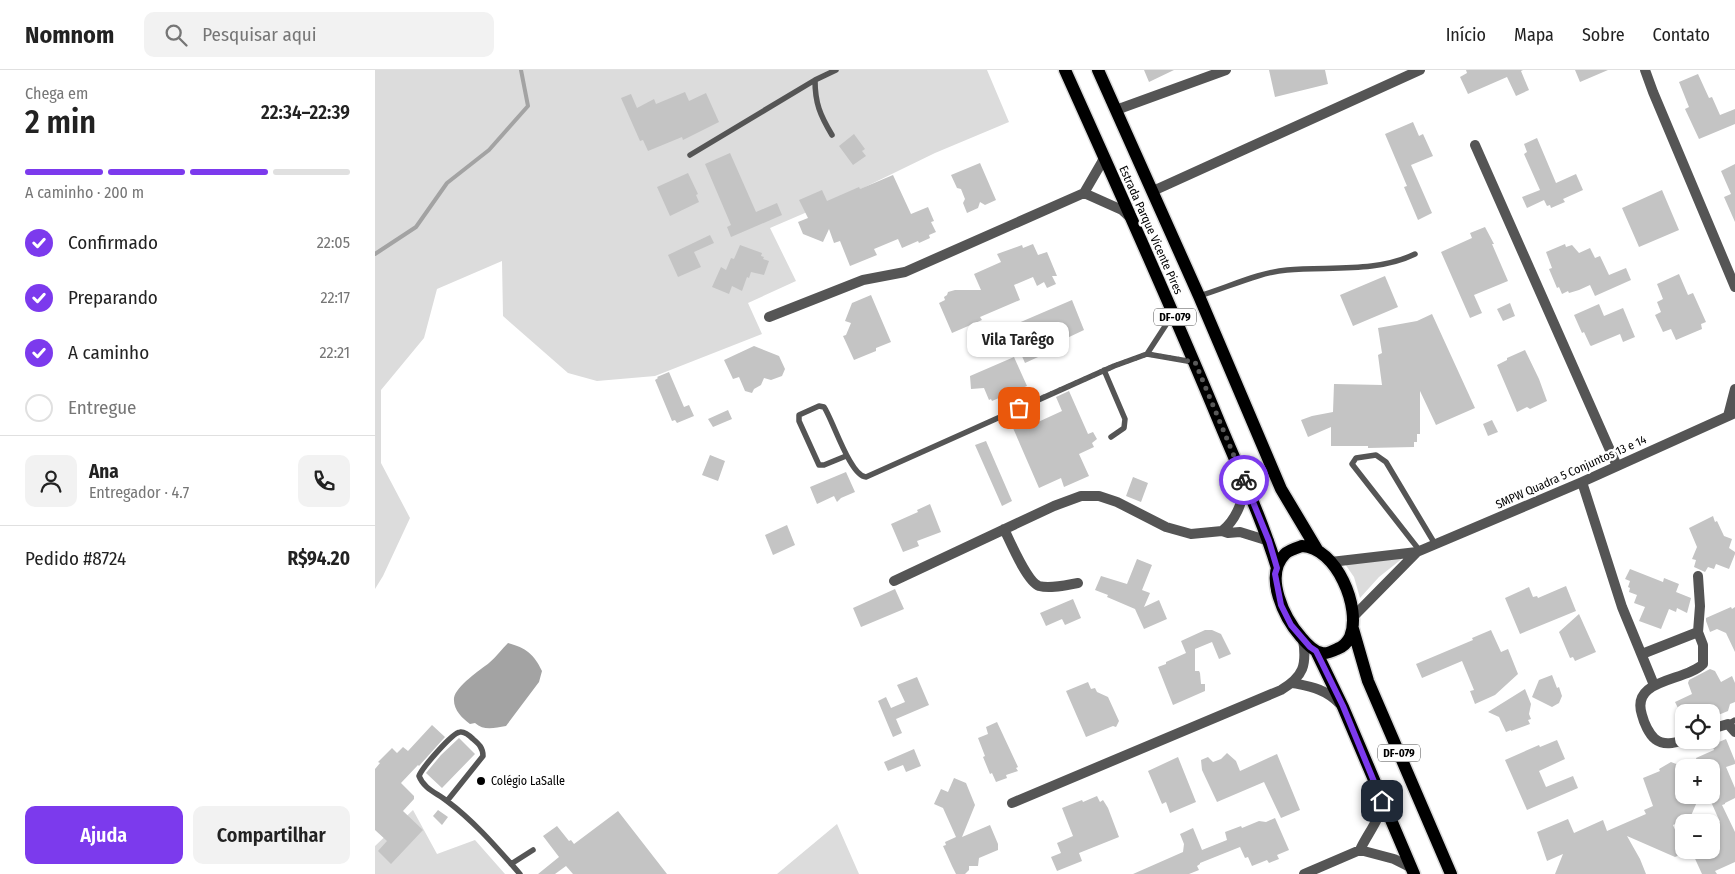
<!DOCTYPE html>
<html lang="pt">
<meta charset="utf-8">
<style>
body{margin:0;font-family:"Fira Sans Condensed",sans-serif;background:#f2f2f2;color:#222;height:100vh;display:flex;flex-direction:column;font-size:19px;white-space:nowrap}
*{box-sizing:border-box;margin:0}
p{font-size:16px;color:#767676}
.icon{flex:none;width:28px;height:28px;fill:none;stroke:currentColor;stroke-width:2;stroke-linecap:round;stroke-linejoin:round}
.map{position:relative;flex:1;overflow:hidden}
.details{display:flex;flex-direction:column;background:#fff;width:375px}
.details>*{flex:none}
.controls{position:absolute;left:1300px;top:634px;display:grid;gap:10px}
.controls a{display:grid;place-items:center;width:45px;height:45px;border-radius:10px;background:#fff;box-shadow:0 1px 4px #0004;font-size:25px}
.pin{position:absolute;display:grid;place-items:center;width:42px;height:42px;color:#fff;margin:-21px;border-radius:10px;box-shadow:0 2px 8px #0006}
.courier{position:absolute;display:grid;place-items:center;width:50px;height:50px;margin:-25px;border:4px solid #7c3aed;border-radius:50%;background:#fff;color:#222;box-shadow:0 1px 6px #0007}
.bubble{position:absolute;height:35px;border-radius:10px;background:#fff;box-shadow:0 1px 4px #0004;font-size:16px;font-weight:600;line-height:35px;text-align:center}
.head em{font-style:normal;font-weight:600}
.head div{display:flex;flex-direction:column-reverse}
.head{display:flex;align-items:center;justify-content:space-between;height:85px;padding:0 25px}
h1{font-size:32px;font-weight:600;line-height:38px}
.bar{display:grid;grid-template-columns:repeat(4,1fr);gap:8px 5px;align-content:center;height:60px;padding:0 25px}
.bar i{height:6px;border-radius:4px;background:#e0e0e0}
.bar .current{background:#7c3aed}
.bar p{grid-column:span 4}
.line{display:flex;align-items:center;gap:12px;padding:0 25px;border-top:1px solid #e0e0e0}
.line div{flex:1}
.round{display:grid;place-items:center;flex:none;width:52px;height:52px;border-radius:10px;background:#f2f2f2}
ol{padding:0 25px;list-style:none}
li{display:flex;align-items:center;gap:15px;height:55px}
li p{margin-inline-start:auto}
li .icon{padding:5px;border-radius:50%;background:#7c3aed;color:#fff;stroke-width:4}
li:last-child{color:#767676}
li i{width:28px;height:28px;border:2px solid #e0e0e0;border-radius:50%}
.action{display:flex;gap:10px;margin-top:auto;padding:10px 25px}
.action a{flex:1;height:58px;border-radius:10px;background:#7c3aed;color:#fff;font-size:20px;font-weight:600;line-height:58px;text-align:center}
.action a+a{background:#f2f2f2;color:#222}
header{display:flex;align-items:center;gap:30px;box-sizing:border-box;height:70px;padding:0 25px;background:#fff;border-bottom:1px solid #e0e0e0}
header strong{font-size:24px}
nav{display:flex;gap:28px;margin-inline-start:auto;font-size:18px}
.search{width:350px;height:45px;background:#f2f2f2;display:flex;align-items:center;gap:12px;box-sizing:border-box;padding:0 18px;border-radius:10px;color:#767676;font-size:19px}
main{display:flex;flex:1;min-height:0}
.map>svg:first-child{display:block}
.green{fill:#dcdcdc}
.water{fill:#a3a3a3}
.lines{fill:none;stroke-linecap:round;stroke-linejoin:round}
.stream{stroke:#a3a3a3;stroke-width:4}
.building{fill:#c4c4c4}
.primary-casing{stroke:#dbdbdb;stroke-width:15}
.lane{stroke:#555;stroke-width:5.5}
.street{stroke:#555;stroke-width:10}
.primary{stroke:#000;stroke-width:12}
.done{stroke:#595959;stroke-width:5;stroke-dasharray:0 9}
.route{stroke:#7c3aed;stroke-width:6}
.poi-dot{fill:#000;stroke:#fff;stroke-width:2}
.labels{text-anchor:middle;stroke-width:5;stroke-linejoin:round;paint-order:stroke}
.shield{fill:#fff;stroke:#4c4c4c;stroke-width:1}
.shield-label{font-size:11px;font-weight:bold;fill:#000}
.street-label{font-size:12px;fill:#000;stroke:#fff}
.poi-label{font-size:12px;fill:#000;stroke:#fff;text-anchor:start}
</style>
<header>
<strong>Nomnom</strong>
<div class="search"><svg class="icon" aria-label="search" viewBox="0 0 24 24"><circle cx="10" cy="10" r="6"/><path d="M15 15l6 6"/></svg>Pesquisar aqui</div>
<nav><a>Início</a><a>Mapa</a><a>Sobre</a><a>Contato</a></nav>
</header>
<main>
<section class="details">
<div class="head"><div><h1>2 min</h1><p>Chega em</p></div><em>22:34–22:39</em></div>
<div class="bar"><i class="current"></i><i class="current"></i><i class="current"></i><i></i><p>A caminho · 200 m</p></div>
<ol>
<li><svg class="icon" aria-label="check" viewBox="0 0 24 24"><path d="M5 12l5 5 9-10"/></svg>Confirmado<p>22:05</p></li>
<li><svg class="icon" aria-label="check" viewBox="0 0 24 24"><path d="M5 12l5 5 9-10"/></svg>Preparando<p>22:17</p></li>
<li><svg class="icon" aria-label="check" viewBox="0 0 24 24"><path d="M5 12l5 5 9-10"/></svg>A caminho<p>22:21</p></li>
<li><i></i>Entregue</li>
</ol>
<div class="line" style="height:90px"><a class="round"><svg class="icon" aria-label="person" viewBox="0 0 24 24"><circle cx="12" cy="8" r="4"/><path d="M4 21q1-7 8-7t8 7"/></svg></a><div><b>Ana</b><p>Entregador · 4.7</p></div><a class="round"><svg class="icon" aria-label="phone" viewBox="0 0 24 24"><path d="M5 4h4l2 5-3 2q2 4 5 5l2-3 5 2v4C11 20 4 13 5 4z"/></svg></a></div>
<div class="line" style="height:65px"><div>Pedido #8724</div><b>R$94.20</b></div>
<div class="action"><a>Ajuda</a><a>Compartilhar</a></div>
</section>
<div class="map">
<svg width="1360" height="804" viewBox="0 0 1360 804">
<rect width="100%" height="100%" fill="#fff"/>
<path class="green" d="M0,0H612L634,52L560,83L488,118L395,158L421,211L373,233L387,264L280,306L222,311L193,303L128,246L127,191L62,219L49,268L6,320V393L35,448L8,506L0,519Z
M1033,484L1004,507L985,528L979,507L968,491Z
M38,740L62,784L100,770L130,804H0V776Z
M462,754L484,804H402Z"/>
<path class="water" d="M133,573C151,578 159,584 167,601L164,612L131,656C119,658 109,661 100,653L95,654C87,648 78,640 79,628C81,616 105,600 114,593C121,587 127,579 133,573Z"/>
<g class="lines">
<path class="stream" d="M0,184L41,157L72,113L114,80L153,36L146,0"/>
</g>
<path class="building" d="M769,0H799L774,12Z
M894,0H950L953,14L900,27Z
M1091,0H1148L1146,1L1154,20L1141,26L1132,7L1093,24L1085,7L1092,3Z
M1200,0H1233L1205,12Z
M1323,4L1334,28L1337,27L1345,45L1360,39V54L1324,69L1310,39L1314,37L1304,12Z
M310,22L314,31L331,23L344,52L308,70L307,67L273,81L268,70L265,71L246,28L256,24L262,38L279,29L281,34Z
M1038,52L1044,66L1048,64L1058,86L1036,95L1057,143L1043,150L1029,117L1032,116L1010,64Z
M479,64L490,79L487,81L491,86L478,95L464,76Z
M1162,68L1181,113L1201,104L1208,120L1188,129L1190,132L1176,138L1175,135L1172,136L1169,130L1152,138L1147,127L1165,120L1149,84L1152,82L1149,74Z
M355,83L381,142L402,133L407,145L356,167L352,157L356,155L330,94Z
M605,93L621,130L610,135L605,132L603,138L592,143L588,133L590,129L586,119L582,118L576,105Z
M1360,94V152L1349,127L1356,124L1346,101Z
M313,103L323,124L321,125L324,132L295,146L282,117Z
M518,105L536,144L553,137L559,151L556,152L561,162L554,165L555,168L544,173L543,171L527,178L523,169L499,179L502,185L475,196L465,171L459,173L454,159L448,172L428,164L423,152L433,148L424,130L447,120L452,131L484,117L485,119Z
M1287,120L1304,160L1264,177L1247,138Z
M1110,157L1119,174H1117L1133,211L1099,225L1107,243L1095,248L1066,182L1097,168L1095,163Z
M335,165L339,173L319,182L326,197L303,207L293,185Z
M658,174L663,185L672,182L682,206H677L681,214L672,218L669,212L662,216L658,207L639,215L645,230L605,247L607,250L577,263L564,233L570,230L569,227L572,225L573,222L580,220H606L599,204L626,192L622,184L647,175L648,178Z
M1190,174L1191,177L1197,175L1204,183L1215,178L1220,188L1225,186L1234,205L1251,198L1256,210L1220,226L1215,215L1204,220L1194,223L1193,221L1187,224L1184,217L1182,218L1174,199L1177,198L1171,182Z
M365,175L387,183L386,186L389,187L388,189L394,191L389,205L376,202L374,208L372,207L367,221L357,216L354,224L337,217L346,197L351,200L356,188L359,189Z
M1304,204L1313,225L1318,223L1331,252L1326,254L1327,259L1301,270L1296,259L1288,262L1280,245L1286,242L1282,232L1288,229L1282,214Z
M1010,206L1023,237L978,256L965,225Z
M496,225L516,272L501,278V281L479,290L468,266L471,265L476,253L470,251L477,233Z
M697,230L709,260L673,277L674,282L650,293L634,257Z
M1135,233L1140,246L1128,251L1122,239Z
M1224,234L1229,246L1248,238L1260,267L1248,272L1245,264L1216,276L1215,275L1209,262L1207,263L1199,245Z
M1057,244L1100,338L1061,355L1045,321V364H1042V372H1039V377L993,378V376H956V357L933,367L926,350L937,346L958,342L959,314L1007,315L1003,285L1007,283L1003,258L1042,251Z
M379,276L404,286L410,299L407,306L396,310L389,308L386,315L379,319L377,323L370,321L364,307L358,309L349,290Z
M1150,280L1164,309L1172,331L1155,339L1152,337L1142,342L1122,295L1132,290V288Z
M639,287L652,316L617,331L616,329L614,330L609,318L596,319L595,306Z
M294,302L309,337L314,335L319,346L302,353L300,350L297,351L280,310L283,308L282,307Z
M694,321L713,364L718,362L722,369L717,373L719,377L704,384L714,406L689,417L686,408L664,418L638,358L649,354L650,358L687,341L681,327Z
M353,340L357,349L338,357L333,349Z
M1117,350L1123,362L1113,366L1108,354Z
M611,371L637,431L627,436L600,375Z
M335,385L350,391L343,411L327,405Z
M471,402L480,422L466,428L462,432L459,426L442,434L435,417Z
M758,407L773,413L766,432L751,426Z
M555,434L566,462L542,471L544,476L528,482L516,454L543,442L542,440Z
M1338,446L1340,452L1342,451L1349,466L1357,469L1354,478L1360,482V484L1354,499L1341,494L1339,499L1333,497L1330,502L1319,497L1321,490L1317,489L1322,477L1314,458Z
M412,455L420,475L398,485L390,465Z
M762,489L777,495L767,520L775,523L769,537L784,530L792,549L769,559L760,539L732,527L733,525L720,520L726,506L752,514Z
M1255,499L1288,512L1289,508L1304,514L1301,522L1316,528L1312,543L1302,538L1301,542L1294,539L1286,559L1264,551L1270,537L1259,533L1262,525L1254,522L1255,518L1253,517L1255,511L1250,509Z
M1191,516L1201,541L1145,564L1130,528L1154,517L1158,527L1162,526L1163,528Z
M520,519L529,539L486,557L478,538Z
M698,529L706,548L690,555L687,549L671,556L665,543Z
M1356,537L1357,539L1360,537V582L1351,563L1342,559L1335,562L1331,551V548Z
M1204,544L1221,582L1200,591L1198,587L1195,588L1184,562Z
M830,560H837L846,564L856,584L844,589L837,572L820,579V601H824L825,603L826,614H830V621L798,635L783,597L791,594V592L811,583L806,571Z
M1116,560L1126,582L1133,579L1143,604L1120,625L1100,634L1095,621L1099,620L1087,591L1047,608L1041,594L1098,570L1097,568Z
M1335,599L1340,601L1346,612L1357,606L1360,613V632L1355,634L1353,641L1336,648V642H1305L1300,632L1317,624L1313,613L1314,610Z
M1177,605L1182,618L1184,617L1187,626L1184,633L1177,637L1157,627L1164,610Z
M542,607L554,635L521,649L527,663L518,667L503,631L511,627L516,638L530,632L522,615Z
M713,612L716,619L720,618L722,622L733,627L744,651L741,657L738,656L711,667L691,621Z
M1150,619L1156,634L1154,644L1156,649L1153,650L1155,654L1136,661V660L1131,662L1124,647L1113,642Z
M622,652L643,697L641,698L643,701L631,705L632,708L621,712L617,703L615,704L608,687L610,686L603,668L613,664L611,657Z
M57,655L70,667L44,696L43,695L26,713L39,726V729L28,741L48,760L16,794L3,781L12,771L0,760V699L5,693L3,692L17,678L22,683L28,677L33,681Z
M84,668L100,684L67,718L51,703L66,685Z
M1351,669L1360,691V694L1351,697L1360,718V728L1350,733V734L1347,735L1360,762V792L1340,801L1342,804H1327L1316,780H1336V756L1345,752L1333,725H1336V698H1324L1321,688L1339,680L1337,675Z
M1182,670L1190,689L1164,701L1171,717L1198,706L1203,718L1152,740L1130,690L1164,675L1165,677Z
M539,679L546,696L531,702L528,695L513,701L509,692Z
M852,683L861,691L865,701L902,684L925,740L906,748L889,712L842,732L827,700L826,690L833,687L838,692L846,689Z
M803,687L821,732L795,743L791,732L787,734L773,701Z
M1296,692L1309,697V725H1325L1315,748L1298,755L1310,783L1300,787L1252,766L1265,789L1271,804H1180L1188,784L1172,791L1162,762L1193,749L1199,763L1228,750L1232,761L1271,744L1269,740L1278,736L1268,708L1285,701L1284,699Z
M579,708L591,713L600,735L587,767L615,755L623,774V780L604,788L603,796H594V800L590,804H581L577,796L568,776L571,775L570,772L581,767L568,738L559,734L566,719L573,722Z
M722,726L725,732L728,730L733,738L744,767L704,783L707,791L682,801L676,787L686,783L682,773L698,766L687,738L707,730L708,732Z
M63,740L73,747L67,755L58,746Z
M243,741L292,804H198L191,796L180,804H163L184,787L168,766L182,756L194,771L196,770L199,774Z
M900,748L914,780L902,785L904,789L894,793L892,790L877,796L873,787L870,788L865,777L825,793V794L822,796L824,800L814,804H758L808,782L809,774L805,764L818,758L827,780L852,770L850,762L866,756L867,758L884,751L891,752Z"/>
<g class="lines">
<defs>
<path id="primary" d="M690,0C743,118 796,235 845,354C865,402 887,449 902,498
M723,0L824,226L906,419L943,481
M927,476C961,477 987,538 975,567C972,573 968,577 962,579C958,581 951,584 947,583C939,582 931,573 926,567C910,549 888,506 910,484C914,480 921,478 927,476Z
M978,559L993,611L1076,804
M941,581L968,637L1039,804"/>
</defs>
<use href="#primary" class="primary-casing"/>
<path class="lane" d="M457,65C445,45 440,33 440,10L461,0
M315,85L440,10
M824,226C851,218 885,202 912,200C954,196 1001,203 1040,184
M772,284L798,244
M729,300L750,349L749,358L736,367
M471,386L449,395H444L424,351V345L444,336L449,337C458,350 475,406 491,407L739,296L772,284L818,292
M1045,481L977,394L981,388L1001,385L1011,392L1060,474
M1353,654L1360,650
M72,731L108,686C108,678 104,674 98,669C95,666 90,661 85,662C77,663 47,698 44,706C49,719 62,723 72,731C100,752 122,778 145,804
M136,794L158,780"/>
<path class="street" d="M1270,0L1278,22L1360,217
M741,40L851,0
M1100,75L1242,396
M778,121L1045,0
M709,123L747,140L756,148
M394,247L488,210L530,202L709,123L727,92L729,87
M1353,346L1360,319
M1207,412L1247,537L1279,615
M629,459C635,471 652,512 664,516C676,519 691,515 703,513
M847,461C861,450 866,434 871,416
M956,492L1042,482L1207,412L1360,343
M519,511L679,436L706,426H724L742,432L791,457L816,464L847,461L853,463L865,462L894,471
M978,547L1042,482
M1267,584L1323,562
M918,613C937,617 950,619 964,633
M1336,659L1353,654L1360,662
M1309,670C1299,673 1289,676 1280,669C1274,664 1269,653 1267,645C1255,608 1310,612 1328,594V575L1323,562L1325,536L1323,506
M637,733L906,620C929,606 932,595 928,569
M985,780C992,764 1006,749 1007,731
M929,804L985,780L1019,789L1035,797"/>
<use href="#primary" class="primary"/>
</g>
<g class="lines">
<path class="done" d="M644,338L739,296L772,284L820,292L869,410"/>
<path class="route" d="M869,410L894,471L902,498L900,504L906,535L916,555L935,577L941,581L968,636L1007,731"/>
</g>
<circle class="poi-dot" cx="106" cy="711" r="5"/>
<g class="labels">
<g class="shield">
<rect x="779" y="238.5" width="42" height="17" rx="4"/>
<rect x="1003" y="674.5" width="42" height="17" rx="4"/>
</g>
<g class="shield-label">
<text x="800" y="251">DF-079</text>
<text x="1024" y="687">DF-079</text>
</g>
<g class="street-label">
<text transform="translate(776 160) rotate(66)" y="4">Estrada Parque Vicente Pires</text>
<text transform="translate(1196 402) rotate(-24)" y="4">SMPW Quadra 5 Conjuntos 13 e 14</text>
</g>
<g class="poi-label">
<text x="116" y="715">Colégio LaSalle</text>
</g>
</g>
</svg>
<div class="controls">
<a><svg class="icon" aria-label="locate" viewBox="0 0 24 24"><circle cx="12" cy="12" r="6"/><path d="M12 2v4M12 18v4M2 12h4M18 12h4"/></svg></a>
<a>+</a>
<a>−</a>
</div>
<div class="pin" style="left:644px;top:338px;background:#ea580c"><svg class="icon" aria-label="bag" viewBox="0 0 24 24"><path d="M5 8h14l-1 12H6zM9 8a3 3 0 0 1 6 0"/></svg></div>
<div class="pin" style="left:1007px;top:731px;background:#1f2937"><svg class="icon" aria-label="home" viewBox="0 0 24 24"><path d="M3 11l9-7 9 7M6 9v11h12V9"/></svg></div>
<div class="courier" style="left:869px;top:410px"><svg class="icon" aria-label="bike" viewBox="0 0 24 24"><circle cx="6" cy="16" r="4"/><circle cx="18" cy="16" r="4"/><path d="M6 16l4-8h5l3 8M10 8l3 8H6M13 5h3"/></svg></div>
<div class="bubble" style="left:592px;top:252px;width:102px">Vila Tarêgo</div>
</div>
</main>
